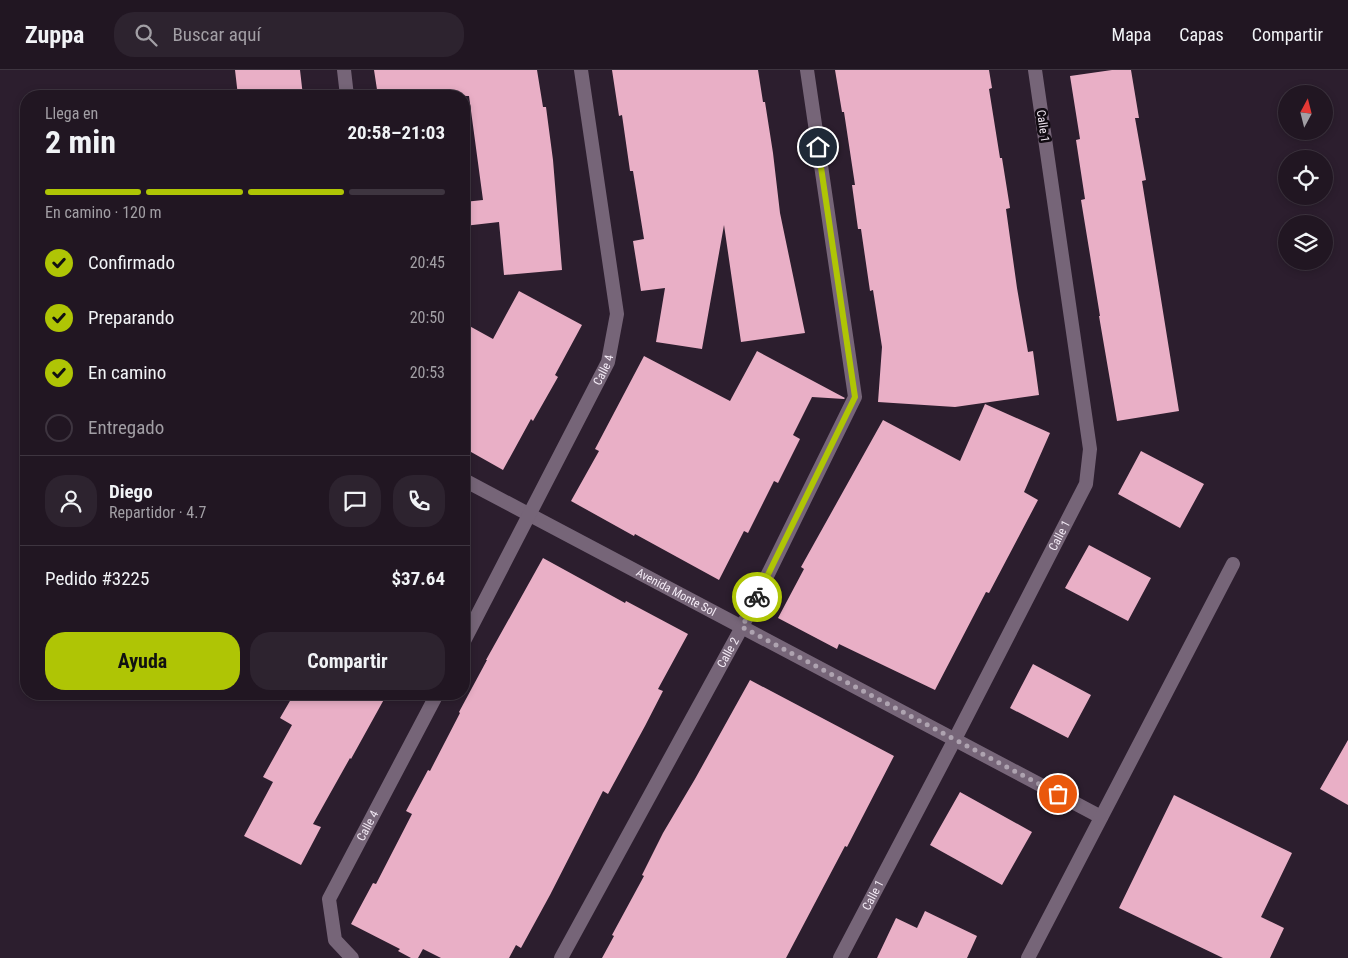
<!DOCTYPE html>
<html lang="es">
<meta charset="utf-8">
<style>
body{margin:0;font-family:"Roboto Condensed",sans-serif;background:#2d232f;color:#f1f3f6;height:100vh;display:flex;flex-direction:column;font-size:19px;white-space:nowrap}
*{box-sizing:border-box;margin:0}
p{font-size:16px;color:#a29fa5}
.icon{flex:none;width:28px;height:28px;fill:none;stroke:currentColor;stroke-width:2;stroke-linecap:round;stroke-linejoin:round}
.map{position:relative;flex:1;overflow:hidden}
.details{position:absolute;left:20px;top:20px;width:450px;height:610px;display:flex;flex-direction:column;background:#211622;border-radius:20px;box-shadow:0 2px 8px #0003,0 0 0 1px #3e3540}
.details>*{flex:none}
.needle{width:32px;rotate:7deg}
.controls{position:absolute;left:1278px;top:15px;display:grid;gap:10px}
.controls a{display:grid;place-items:center;width:55px;height:55px;border-radius:50%;background:#211622;box-shadow:0 2px 8px #0003,0 0 0 1px #3e3540;font-size:25px}
.pin{position:absolute;display:grid;place-items:center;width:42px;height:42px;color:#fff;margin:-21px;border:2px solid #fff;border-radius:50%;box-shadow:0 1px 5px #0007}
.courier{position:absolute;display:grid;place-items:center;width:50px;height:50px;margin:-25px;border:4px solid #afc505;border-radius:50%;background:#fff;color:#222;box-shadow:0 1px 6px #0007}
.summary em{font-style:normal;font-weight:700}
.summary div{display:flex;flex-direction:column-reverse}
.summary{display:flex;align-items:center;justify-content:space-between;height:85px;padding:0 25px}
h1{font-size:32px;font-weight:700;line-height:38px}
.bar{display:grid;grid-template-columns:repeat(4,1fr);gap:8px 5px;align-content:center;height:60px;padding:0 25px}
.bar i{height:6px;border-radius:4px;background:#3e3540}
.bar .current{background:#afc505}
.bar p{grid-column:span 4}
.line{display:flex;align-items:center;gap:12px;padding:0 25px;border-top:1px solid #3e3540}
.line div{flex:1}
.round{display:grid;place-items:center;flex:none;width:52px;height:52px;border-radius:20px;background:#2d232f}
ol{padding:0 25px;list-style:none}
li{display:flex;align-items:center;gap:15px;height:55px}
li p{margin-inline-start:auto}
li .icon{padding:5px;border-radius:50%;background:#afc505;color:#111;stroke-width:4}
li:last-child{color:#a29fa5}
li i{width:28px;height:28px;border:2px solid #3e3540;border-radius:50%}
.primary-button{display:flex;gap:10px;margin-top:auto;padding:10px 25px}
.primary-button a{flex:1;height:58px;border-radius:20px;background:#afc505;color:#111;font-size:20px;font-weight:700;line-height:58px;text-align:center}
.primary-button a+a{background:#2d232f;color:#f1f3f6}
header{display:flex;align-items:center;gap:30px;box-sizing:border-box;height:70px;padding:0 25px;background:#211622;border-bottom:1px solid #3e3540}
header strong{font-size:24px}
nav{display:flex;gap:28px;margin-inline-start:auto;font-size:18px}
.search{width:350px;height:45px;background:#2d232f;display:flex;align-items:center;gap:12px;box-sizing:border-box;padding:0 18px;border-radius:20px;color:#a29fa5;font-size:19px}
.map>svg:first-child{display:block}
.building{fill:#e9afc6}
.lines{fill:none;stroke-linecap:round;stroke-linejoin:round}
.minor{stroke:#766578;stroke-width:14}
.done{stroke:#aea3b0;stroke-width:5;stroke-dasharray:0 9}
.route{stroke:#afc505;stroke-width:6}
.labels{text-anchor:middle;stroke-width:5;stroke-linejoin:round;paint-order:stroke}
.street-label{font-size:12px;fill:#f4ebf6;stroke:#100a11}
</style>
<header>
<strong>Zuppa</strong>
<div class="search"><svg class="icon" aria-label="search" viewBox="0 0 24 24"><circle cx="10" cy="10" r="6"/><path d="M15 15l6 6"/></svg>Buscar aquí</div>
<nav><a>Mapa</a><a>Capas</a><a>Compartir</a></nav>
</header>
<div class="map">
<svg width="1348" height="888" viewBox="0 0 1348 888">
<rect width="100%" height="100%" fill="#2c1e2e"/>
<path class="building" d="M235,0H300L303,26H238Z
M374,0H537L543,37H546L553,90L562,200L504,205L499,152L464,156V132L483,130L469,26H378Z
M612,0H758L763,32H765L773,83L780,143L805,263L741,272L724,155L702,279L656,272L665,218L641,221L633,171L644,169L633,101H630L622,45L619,46Z
M835,0H989L992,18L989,19L1000,88H1002L1010,138L1006,139L1017,218L1028,282L1033,281L1039,325L955,337L878,332L882,277L873,220L870,221L861,159H858L852,115H855L844,42H842Z
M1112,0H1131L1139,48H1135L1146,110L1142,111L1179,341L1117,351L1099,246H1100L1081,130L1085,129L1076,70L1080,69L1070,6Z
M519,221L582,255L555,305L558,307L533,351L531,349L503,400L464,378V253L493,269Z
M757,281L845,328L844,329L812,327L793,365L800,369L778,413L774,411L748,463L744,461L719,510L635,464L634,466L571,431L599,381L595,379L644,286L730,331Z
M985,334L1050,363L1024,422L1038,430L989,523L986,522L935,620L839,574L837,579L778,548L804,499L801,497L883,350L960,391Z
M1141,381L1204,414L1180,458L1118,424Z
M1089,475L1151,508L1128,551L1065,518Z
M543,488L625,533L626,531L688,564L658,619L663,621L645,656L608,724L603,721L550,825L521,878L516,875L509,888H441L423,879L418,888H411L398,881L400,879L351,854L373,813L376,814L412,744L406,741L428,700L430,701L460,643L459,642L487,590H486Z
M1033,594L1091,625L1068,668L1010,638Z
M750,610L894,686L847,777L845,776L786,888H602L614,866L612,865L644,806L642,805L663,763L695,709Z
M294,624H387L351,689L350,688L313,754L321,757L301,795L244,766L273,712L263,707L292,655L280,648Z
M1348,670V735L1320,719Z
M960,722L1032,762L1002,815L930,775Z
M1174,725L1292,783L1261,847L1284,858L1270,888H1223L1119,838Z
M925,841L977,866L967,888H877L896,848L917,858Z"/>
<g class="lines">
<g class="minor">
<path d="M344,0L347,26"/>
<path id="s1" d="M464,410L1101,747"/>
<path id="s2" d="M464,571L608,292L617,244L581,0"/>
<path id="s3" d="M352,888L335,870L329,829L437,624"/>
<path id="s4" d="M561,888L742,557L855,327L807,0"/>
<path id="s5" d="M840,888L955,669L1086,414L1090,379L1035,0"/>
<path d="M1028,888L1233,494"/>
</g>
</g>
<g class="lines">
<path class="done" d="M757,527L742,557L1058,724"/>
<path class="route" d="M757,527L855,327L818,77"/>
</g>
<g class="labels">
<g class="street-label">
<text transform="translate(1043 56) rotate(82)" y="4">Calle 1</text>
<text dy="4" stroke="none"><textPath href="#s2" startOffset="305">Calle 4</textPath></text>
<text dy="4" stroke="none"><textPath href="#s5" startOffset="476">Calle 1</textPath></text>
<text dy="4" stroke="none"><textPath href="#s1" startOffset="240">Avenida Monte Sol</textPath></text>
<text dy="4" stroke="none"><textPath href="#s4" startOffset="348">Calle 2</textPath></text>
<text dy="4" stroke="none"><textPath href="#s3" startOffset="149">Calle 4</textPath></text>
<text dy="4" stroke="none"><textPath href="#s5" startOffset="71">Calle 1</textPath></text>
</g>
</g>
</svg>
<div class="controls">
<a><svg class="needle" viewBox="-14 -14 28 28"><path d="M0-13l5 13h-10z" fill="#e53935"/><path d="M0 13l5-13h-10z" fill="#a29fa5"/></svg></a>
<a><svg class="icon" aria-label="locate" viewBox="0 0 24 24"><circle cx="12" cy="12" r="6"/><path d="M12 2v4M12 18v4M2 12h4M18 12h4"/></svg></a>
<a><svg class="icon" aria-label="layers" viewBox="0 0 24 24"><path d="M12 4l9 5-9 5-9-5zM3 14l9 5 9-5"/></svg></a>
</div>
<div class="pin" style="left:1058px;top:724px;background:#ea580c"><svg class="icon" aria-label="bag" viewBox="0 0 24 24"><path d="M5 8h14l-1 12H6zM9 8a3 3 0 0 1 6 0"/></svg></div>
<div class="pin" style="left:818px;top:77px;background:#1f2937"><svg class="icon" aria-label="home" viewBox="0 0 24 24"><path d="M3 11l9-7 9 7M6 9v11h12V9"/></svg></div>
<div class="courier" style="left:757px;top:527px"><svg class="icon" aria-label="bike" viewBox="0 0 24 24"><circle cx="6" cy="16" r="4"/><circle cx="18" cy="16" r="4"/><path d="M6 16l4-8h5l3 8M10 8l3 8H6M13 5h3"/></svg></div>
<section class="details">
<div class="summary"><div><h1>2 min</h1><p>Llega en</p></div><em>20:58–21:03</em></div>
<div class="bar"><i class="current"></i><i class="current"></i><i class="current"></i><i></i><p>En camino · 120 m</p></div>
<ol>
<li><svg class="icon" aria-label="check" viewBox="0 0 24 24"><path d="M5 12l5 5 9-10"/></svg>Confirmado<p>20:45</p></li>
<li><svg class="icon" aria-label="check" viewBox="0 0 24 24"><path d="M5 12l5 5 9-10"/></svg>Preparando<p>20:50</p></li>
<li><svg class="icon" aria-label="check" viewBox="0 0 24 24"><path d="M5 12l5 5 9-10"/></svg>En camino<p>20:53</p></li>
<li><i></i>Entregado</li>
</ol>
<div class="line" style="height:90px"><a class="round"><svg class="icon" aria-label="person" viewBox="0 0 24 24"><circle cx="12" cy="8" r="4"/><path d="M4 21q1-7 8-7t8 7"/></svg></a><div><b>Diego</b><p>Repartidor · 4.7</p></div><a class="round"><svg class="icon" aria-label="chat" viewBox="0 0 24 24"><path d="M4 5h16v11H9l-5 4z"/></svg></a><a class="round"><svg class="icon" aria-label="phone" viewBox="0 0 24 24"><path d="M5 4h4l2 5-3 2q2 4 5 5l2-3 5 2v4C11 20 4 13 5 4z"/></svg></a></div>
<div class="line" style="height:65px"><div>Pedido #3225</div><b>$37.64</b></div>
<div class="primary-button"><a>Ayuda</a><a>Compartir</a></div>
</section>
</div>
